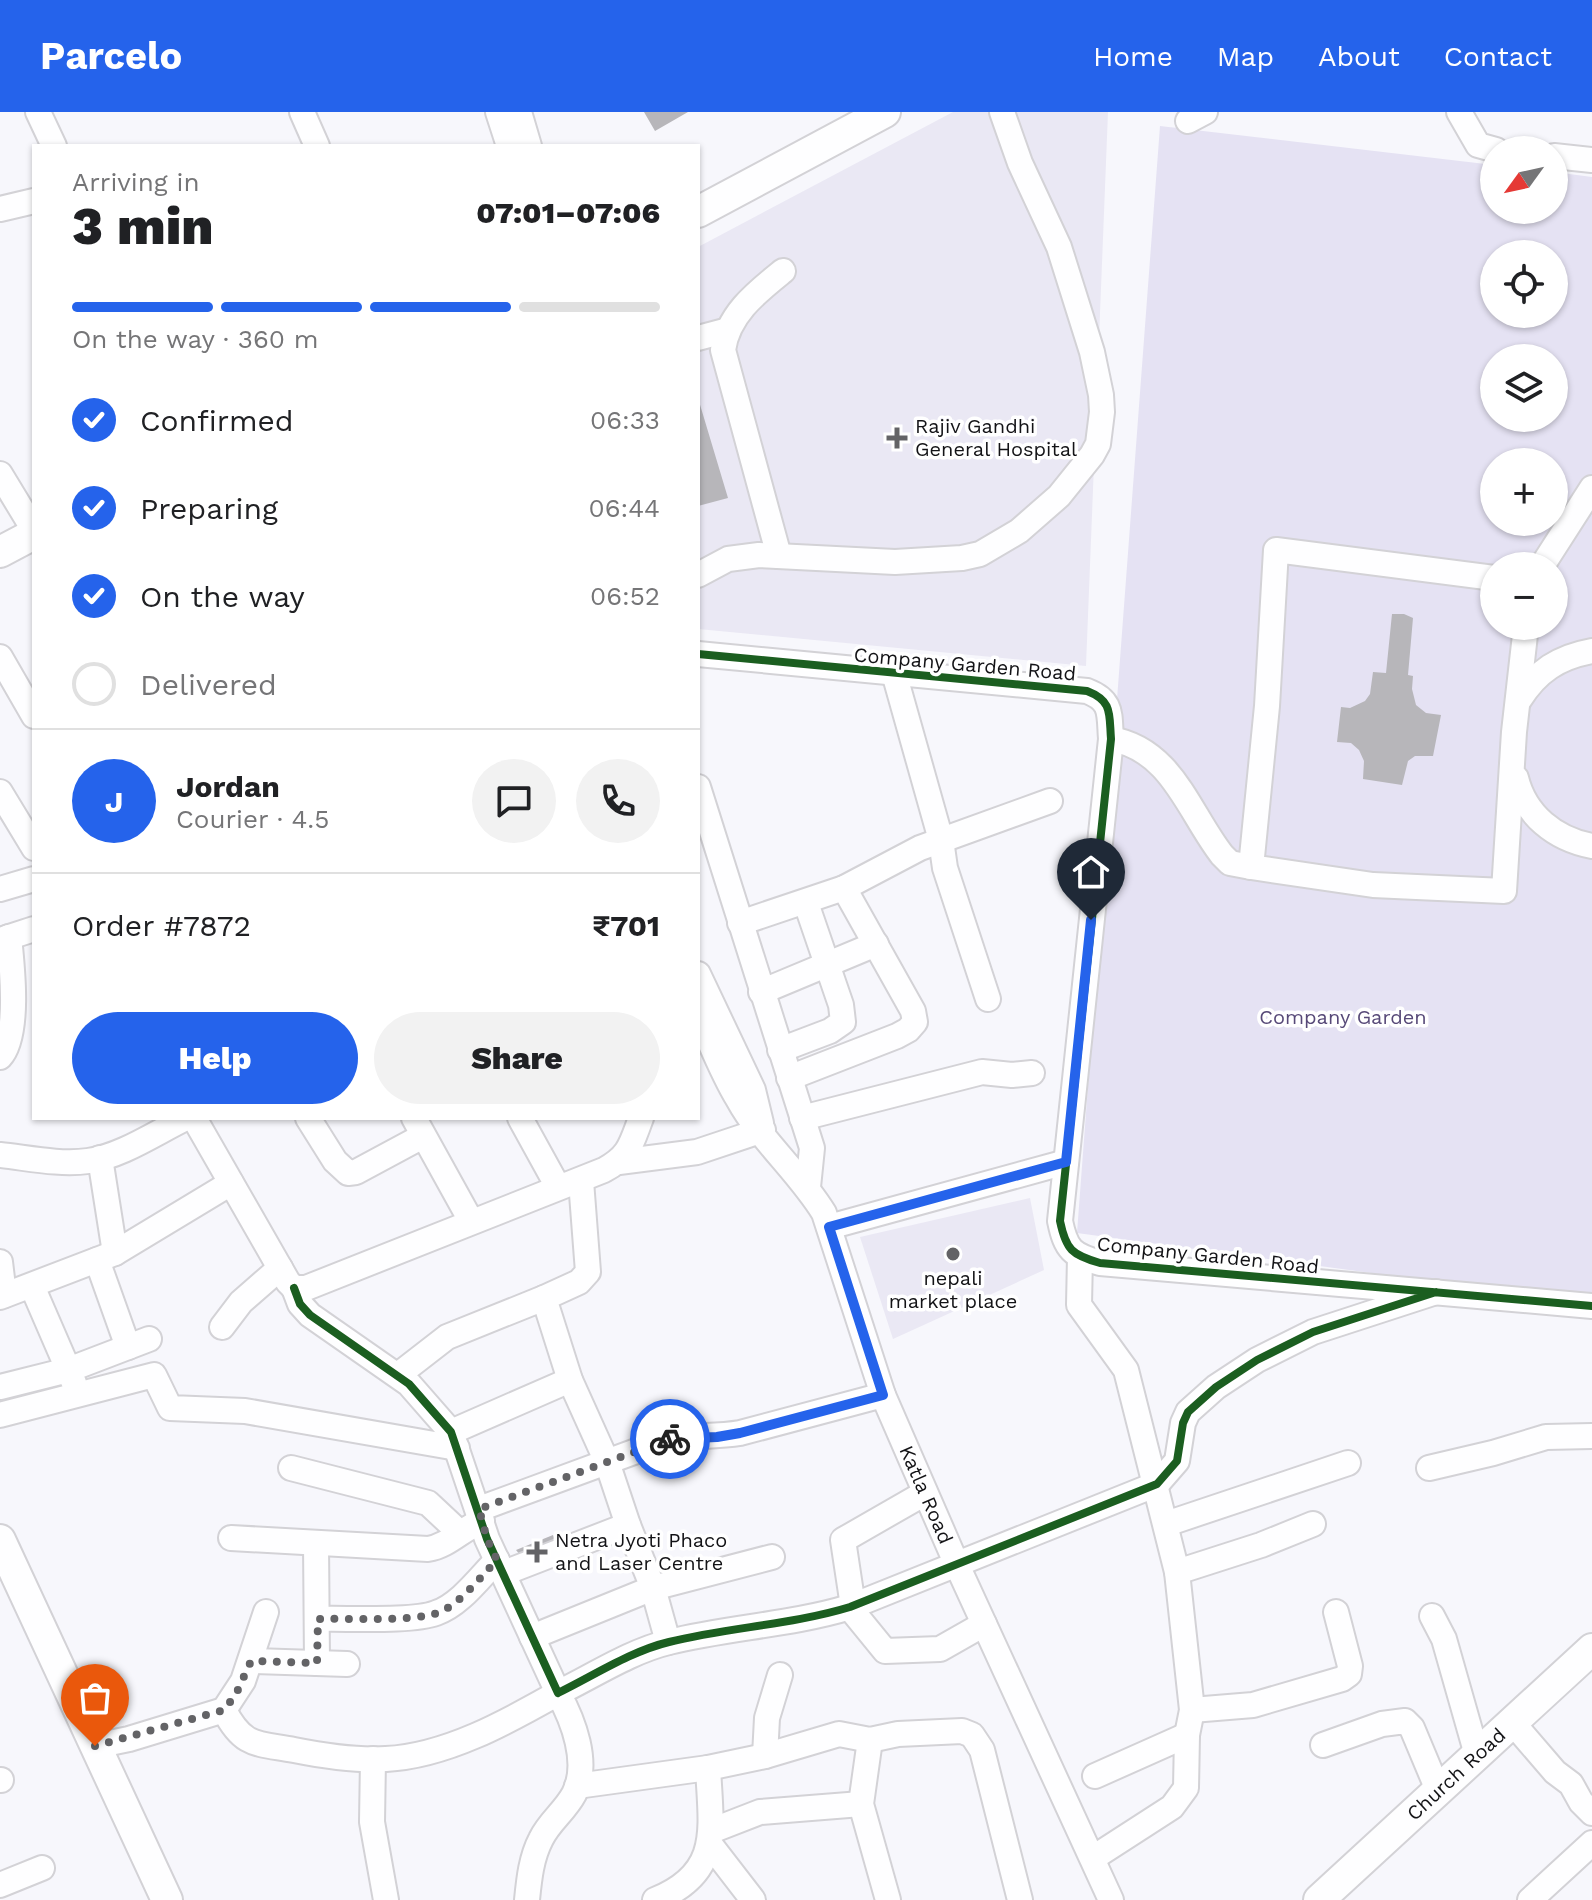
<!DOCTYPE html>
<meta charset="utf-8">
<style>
body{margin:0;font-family:"Work Sans",sans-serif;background:#f2f2f2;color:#202124;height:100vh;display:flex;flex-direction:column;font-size:30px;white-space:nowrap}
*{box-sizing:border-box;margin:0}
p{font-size:26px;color:#757577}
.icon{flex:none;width:44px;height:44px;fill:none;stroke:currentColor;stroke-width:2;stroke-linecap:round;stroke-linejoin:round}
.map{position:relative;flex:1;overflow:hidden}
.details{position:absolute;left:32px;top:32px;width:668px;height:976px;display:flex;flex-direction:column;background:#fff;border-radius:0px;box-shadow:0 2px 6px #0004}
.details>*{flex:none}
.needle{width:52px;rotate:237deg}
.controls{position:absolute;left:1480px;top:24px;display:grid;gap:16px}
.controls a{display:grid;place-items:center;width:88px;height:88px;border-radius:50%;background:#fff;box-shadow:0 2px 6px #0004;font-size:40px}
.pin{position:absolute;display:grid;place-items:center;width:68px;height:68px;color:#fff;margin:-82px -34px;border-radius:50% 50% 50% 0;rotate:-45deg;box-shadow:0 0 8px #0007}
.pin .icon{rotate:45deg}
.courier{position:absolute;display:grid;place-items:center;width:80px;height:80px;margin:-40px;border:6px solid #2563eb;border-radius:50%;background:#fff;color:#222;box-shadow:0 2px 10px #0007}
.summary em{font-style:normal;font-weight:800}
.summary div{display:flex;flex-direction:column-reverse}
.summary{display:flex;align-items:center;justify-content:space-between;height:136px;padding:0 40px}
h1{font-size:52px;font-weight:800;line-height:60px}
.bar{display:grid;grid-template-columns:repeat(4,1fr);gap:12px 8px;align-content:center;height:96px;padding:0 40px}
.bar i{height:10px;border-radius:6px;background:#e0e0e0}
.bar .current{background:#2563eb}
.bar p{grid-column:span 4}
.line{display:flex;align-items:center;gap:20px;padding:0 40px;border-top:2px solid #e0e0e0}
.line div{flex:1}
.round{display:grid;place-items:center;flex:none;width:84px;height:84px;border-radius:42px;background:#f2f2f2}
ol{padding:0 40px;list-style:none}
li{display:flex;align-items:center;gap:24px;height:88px}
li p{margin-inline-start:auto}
li .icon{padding:8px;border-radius:50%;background:#2563eb;color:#fff;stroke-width:4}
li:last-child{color:#757577}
li i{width:44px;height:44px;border:4px solid #e0e0e0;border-radius:50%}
.action{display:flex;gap:16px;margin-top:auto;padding:16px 40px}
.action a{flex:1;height:92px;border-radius:48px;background:#2563eb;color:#fff;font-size:32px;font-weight:800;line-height:92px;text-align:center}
.action a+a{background:#f2f2f2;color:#202124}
header{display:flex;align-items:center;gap:48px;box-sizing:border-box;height:112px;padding:0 40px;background:#2563eb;color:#fff}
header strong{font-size:38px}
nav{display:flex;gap:44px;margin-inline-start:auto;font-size:28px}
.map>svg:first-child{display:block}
.built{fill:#eae8f4}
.green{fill:#e5e2f3;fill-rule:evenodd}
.building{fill:#b7b6ba}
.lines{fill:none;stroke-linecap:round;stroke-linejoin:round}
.minor-casing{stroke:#d3d2d6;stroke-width:28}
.major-casing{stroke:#d3d2d6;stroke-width:34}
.minor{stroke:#fefeff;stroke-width:24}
.major{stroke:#fefeff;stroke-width:30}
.cycleway-casing{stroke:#fff;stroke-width:13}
.cycleway{stroke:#1b5e20;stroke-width:8}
.done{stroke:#636366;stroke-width:8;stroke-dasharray:0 14.4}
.route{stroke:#2563eb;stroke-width:10}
.poi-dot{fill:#636366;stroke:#fff;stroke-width:3}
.labels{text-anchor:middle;stroke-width:7;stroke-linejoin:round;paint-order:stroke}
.poi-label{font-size:20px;fill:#131316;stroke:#fff;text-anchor:start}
.street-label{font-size:20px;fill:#131316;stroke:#fff}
.park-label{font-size:20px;fill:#574978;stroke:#fff}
</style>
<header>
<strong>Parcelo</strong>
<nav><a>Home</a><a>Map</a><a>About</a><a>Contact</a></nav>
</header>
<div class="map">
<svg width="1592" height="1788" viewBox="0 0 1592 1788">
<rect width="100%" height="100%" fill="#f7f7fc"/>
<path class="built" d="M953,0H1108L1086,554L698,517V135Z
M1030,1086L1044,1158L893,1227L860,1125Z"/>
<path class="green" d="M1160,14L1494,53V98H1554V60L1592,65V1191L1077,1121ZM1494,142H1554V202H1494ZM1494,246H1554V306H1494ZM1494,350H1554V410H1494ZM1494,454H1554V514H1494Z"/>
<path class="building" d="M644,0H688L655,19Z
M698,286L728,386L698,394Z
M1392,502H1404L1413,506L1408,563L1413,564L1412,577L1416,593L1426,601L1441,603L1433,644H1415L1408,649L1402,673L1363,667L1364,649L1359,638L1351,631L1337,630L1341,595L1350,596L1365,589L1370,582L1373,560L1386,561Z
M553,1423L559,1436L525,1449L516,1438Z"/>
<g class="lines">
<defs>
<g id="minor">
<path d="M38,0L54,34"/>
<path d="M302,0L317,34"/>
<path d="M498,0L509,34"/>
<path d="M519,0L529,34"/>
<path d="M1459,0L1478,33L1496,38"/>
<path d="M1188,9L1205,0"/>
<path d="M1554,44L1592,48"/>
<path d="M0,97L34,89"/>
<path d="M698,226L728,218"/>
<path d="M0,362L34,418"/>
<path d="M779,444L723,238C728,202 757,180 783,159"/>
<path d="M1542,454L1592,376"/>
<path d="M698,463L728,447L759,443L895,450L962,446L980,442L1019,419L1059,384L1092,343L1098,332L1102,300L1101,283L1092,240L1059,135L1020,51L1002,0"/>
<path d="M1494,466L1276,438L1267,594L1251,755L1373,773L1504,779L1514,620L1526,514"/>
<path d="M698,542L1087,579C1113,589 1109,602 1111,627L1060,1109C1066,1138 1072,1143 1100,1151L1592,1194"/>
<path d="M0,545L34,604"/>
<path d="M894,561L941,728L945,756L988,887"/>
<path d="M1519,588C1537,559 1559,545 1592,539"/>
<path d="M1111,627C1172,637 1189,701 1222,743L1230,751L1251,755"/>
<path d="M1516,666C1525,703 1555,727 1592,734"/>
<path d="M698,675L812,1036L808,1075"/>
<path d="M0,680L34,736"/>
<path d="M0,777L34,767"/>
<path d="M740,811L844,776L920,736L1050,689"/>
<path d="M0,828L34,817"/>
<path d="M698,862L753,978L761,1011"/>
<path d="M761,880L876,832"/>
<path id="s1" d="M698,903C711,931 722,961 738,987C761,1029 799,1060 824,1101L883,1283L957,1453L1111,1788"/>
<path d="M780,938L830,919L843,910L841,893L806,791"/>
<path d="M0,945C20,924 12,853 9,825"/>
<path d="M789,966L897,924L908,918L915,910L913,899L844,776"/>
<path d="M194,1006L288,1170L294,1176H306L604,1058C630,1044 631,1032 641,1006"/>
<path d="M308,1006L335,1049L348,1061L356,1060L423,1024"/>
<path d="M414,1006L471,1109"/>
<path d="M520,1006L558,1075"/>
<path d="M802,1006L982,960L1012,963L1032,961"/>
<path d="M0,1043C28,1046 60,1053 88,1049C122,1044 155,1021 186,1006"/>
<path d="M100,1046L115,1141"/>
<path d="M619,1050L697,1040L763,1018"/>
<path d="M581,1069L588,1160L579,1170L544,1186L570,1268L607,1350L628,1413L653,1476L668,1530"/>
<path d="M829,1115L1066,1050"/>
<path d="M1080,1145L1079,1193L1126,1258L1177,1460L1192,1598L1187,1623L1186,1676L1172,1695L1093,1746"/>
<path d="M97,1148L128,1235"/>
<path d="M0,1150L4,1183"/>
<path d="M32,1174L74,1271"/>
<path d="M294,1176L300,1192L310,1203L409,1272L451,1320L487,1427L558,1581C593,1564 631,1539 669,1530C729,1515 791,1513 850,1495L1157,1372L1177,1349L1183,1311L1188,1300L1216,1275L1257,1248L1313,1220L1436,1180"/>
<path d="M0,1185L115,1141L231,1071"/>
<path d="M222,1215L241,1190L280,1156"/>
<path d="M398,1263L447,1225L544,1186"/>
<path d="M0,1275L68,1258L149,1227"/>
<path d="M0,1303L154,1263L170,1296L245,1299L457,1336"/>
<path d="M451,1320L570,1268"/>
<path d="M291,1356L428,1391L459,1420"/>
<path d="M1429,1356L1493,1341L1546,1325L1592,1324"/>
<path d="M925,1381L843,1428L854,1501L885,1539L940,1537L984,1512"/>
<path d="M479,1397L669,1327C692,1323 716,1325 740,1321L883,1283"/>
<path d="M1166,1412L1348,1351"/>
<path d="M231,1426L428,1437C448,1434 462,1417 482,1409"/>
<path d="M316,1431L317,1551"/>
<path d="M1177,1460L1261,1433L1313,1412"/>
<path d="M504,1461L628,1413"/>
<path d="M1432,1504L1444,1527L1477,1643"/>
<path d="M318,1507C347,1506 412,1510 436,1501C460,1493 480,1465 497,1448"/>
<path d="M532,1525L653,1476L772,1445"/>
<path d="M251,1549L347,1552"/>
<path d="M224,1598C243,1635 256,1631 294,1638C324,1644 355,1649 386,1647C446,1644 507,1610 558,1581C573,1608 590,1651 574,1682C565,1699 549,1710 541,1727C531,1746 529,1768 527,1788"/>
<path d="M1192,1598L1253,1593L1342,1567L1349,1562L1350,1554L1336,1500"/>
<path d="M1512,1610L1555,1660L1571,1672L1581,1690L1592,1701"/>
<path d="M870,1628L861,1692L888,1788"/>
<path d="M1323,1633L1382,1612L1405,1609L1412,1616L1438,1678"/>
<path d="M95,1634L129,1627L224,1598L243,1569L266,1500"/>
<path d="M765,1644L767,1606L780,1563"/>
<path d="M373,1647L372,1710L386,1788"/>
<path d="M1095,1664L1187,1623"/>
<path d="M0,1668H1"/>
<path d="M577,1674L708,1656L765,1644L839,1622L870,1628L898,1622L962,1619L972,1623L982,1638L1020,1788"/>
<path d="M711,1719L760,1700L861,1692"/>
<path d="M709,1731L753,1788"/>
<path d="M0,1773L42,1756"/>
<path d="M655,1788C722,1761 711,1717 708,1656"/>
<path d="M1530,1788L1592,1731"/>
</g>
<g id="major">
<path d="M698,100L885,0"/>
<path d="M0,440L34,422"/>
<path d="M0,1428L167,1788"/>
<path id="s2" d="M1319,1788L1592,1537"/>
</g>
</defs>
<use href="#minor" class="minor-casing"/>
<use href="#major" class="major-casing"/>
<use href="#minor" class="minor"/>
<use href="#major" class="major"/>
<defs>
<path id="cycleway" d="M698,542L1087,579C1113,589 1109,602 1111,627L1060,1109C1066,1138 1072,1143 1100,1151L1592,1194
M294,1176L300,1192L310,1203L409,1272L451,1320L487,1427L558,1581C593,1564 631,1539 669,1530C729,1515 791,1513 850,1495L1157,1372L1177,1349L1183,1311L1188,1300L1216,1275L1257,1248L1313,1220L1436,1180"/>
</defs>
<use href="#cycleway" class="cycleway-casing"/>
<use href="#cycleway" class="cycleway"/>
</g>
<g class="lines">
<path class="done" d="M95,1634L224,1598L236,1582L251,1549L317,1551L318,1507C347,1506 412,1510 437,1501C460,1493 480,1465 497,1448L487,1427L479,1397L670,1327"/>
<path class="route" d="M670,1327L717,1325L740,1321L883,1283L829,1115L1066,1050L1091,808"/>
</g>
<g class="poi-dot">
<path d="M893 314h8v8h8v8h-8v8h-8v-8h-8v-8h8z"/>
<circle cx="953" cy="1142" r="8"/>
<path d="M533 1428h8v8h8v8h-8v8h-8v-8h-8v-8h8z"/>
</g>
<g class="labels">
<g class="poi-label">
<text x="915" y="321">Rajiv Gandhi<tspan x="915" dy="23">General Hospital</tspan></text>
<text x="953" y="1173" text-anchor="middle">nepali<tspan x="953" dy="23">market place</tspan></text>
<text x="555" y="1435">Netra Jyoti Phaco<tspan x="555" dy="23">and Laser Centre</tspan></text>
</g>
<g class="street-label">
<text transform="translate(965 552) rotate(5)" y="7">Company Garden Road</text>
<text transform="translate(1208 1143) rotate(6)" y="7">Company Garden Road</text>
<text dy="7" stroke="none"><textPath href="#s1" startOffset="536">Katla Road</textPath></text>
<text dy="7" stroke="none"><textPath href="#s2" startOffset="186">Church Road</textPath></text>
</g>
<g class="park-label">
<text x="1343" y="912">Company Garden</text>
</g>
</g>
</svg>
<div class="controls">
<a><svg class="needle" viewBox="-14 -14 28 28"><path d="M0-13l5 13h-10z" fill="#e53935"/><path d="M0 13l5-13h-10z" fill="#757577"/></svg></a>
<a><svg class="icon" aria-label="locate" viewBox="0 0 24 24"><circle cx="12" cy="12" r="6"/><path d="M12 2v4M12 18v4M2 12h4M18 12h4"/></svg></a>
<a><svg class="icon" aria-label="layers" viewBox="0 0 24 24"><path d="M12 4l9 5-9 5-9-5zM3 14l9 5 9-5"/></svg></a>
<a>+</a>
<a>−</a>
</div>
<div class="pin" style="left:95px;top:1634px;background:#ea580c"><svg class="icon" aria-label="bag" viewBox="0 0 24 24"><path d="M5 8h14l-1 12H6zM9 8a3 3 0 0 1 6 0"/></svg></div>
<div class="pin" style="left:1091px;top:808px;background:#1f2937"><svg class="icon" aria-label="home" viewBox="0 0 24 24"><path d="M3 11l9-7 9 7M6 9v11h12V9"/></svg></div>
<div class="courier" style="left:670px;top:1327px"><svg class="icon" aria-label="bike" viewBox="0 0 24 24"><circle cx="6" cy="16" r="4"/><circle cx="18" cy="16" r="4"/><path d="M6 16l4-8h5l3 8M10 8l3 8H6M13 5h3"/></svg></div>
<section class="details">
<div class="summary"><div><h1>3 min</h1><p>Arriving in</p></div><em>07:01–07:06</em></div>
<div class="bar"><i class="current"></i><i class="current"></i><i class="current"></i><i></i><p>On the way · 360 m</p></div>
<ol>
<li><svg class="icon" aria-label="check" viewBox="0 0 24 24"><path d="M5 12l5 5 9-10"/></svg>Confirmed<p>06:33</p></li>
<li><svg class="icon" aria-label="check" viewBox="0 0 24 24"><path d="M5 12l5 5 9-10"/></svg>Preparing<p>06:44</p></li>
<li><svg class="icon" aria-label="check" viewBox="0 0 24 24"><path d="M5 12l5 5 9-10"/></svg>On the way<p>06:52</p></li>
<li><i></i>Delivered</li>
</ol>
<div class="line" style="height:144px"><b class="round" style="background:#2563eb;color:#fff">J</b><div><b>Jordan</b><p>Courier · 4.5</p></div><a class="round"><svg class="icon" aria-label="chat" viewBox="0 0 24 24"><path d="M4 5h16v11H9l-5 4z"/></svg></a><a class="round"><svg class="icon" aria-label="phone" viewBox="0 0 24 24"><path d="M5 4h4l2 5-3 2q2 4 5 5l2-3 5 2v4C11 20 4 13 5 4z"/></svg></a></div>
<div class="line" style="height:104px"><div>Order #7872</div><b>₹701</b></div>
<div class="action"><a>Help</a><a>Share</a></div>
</section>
</div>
